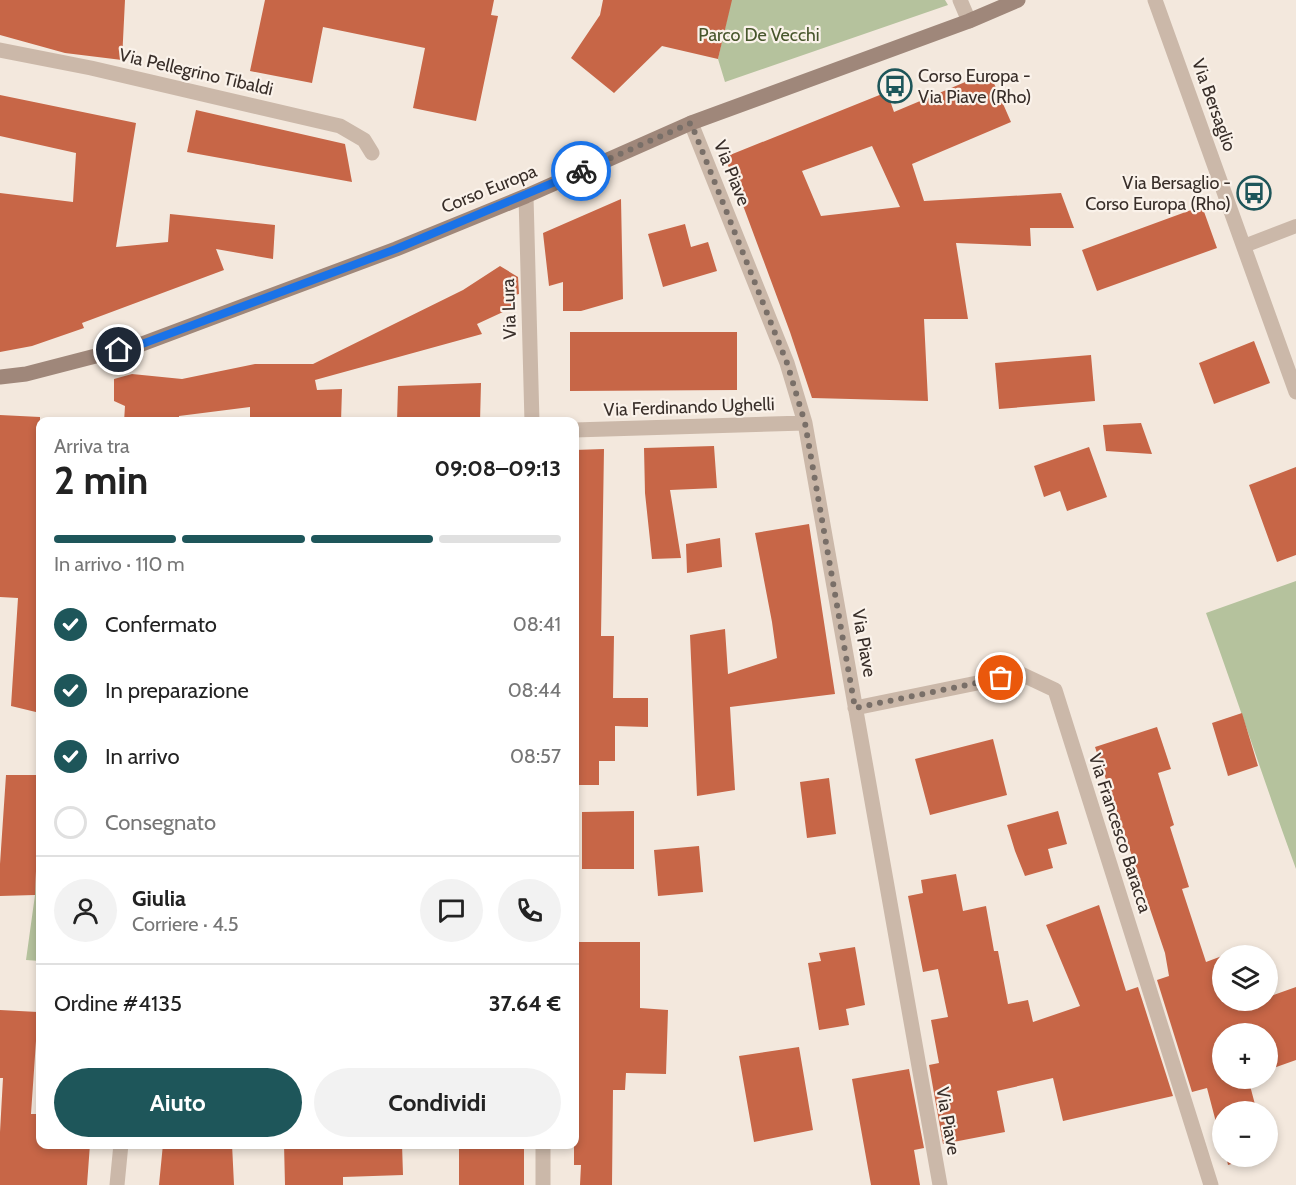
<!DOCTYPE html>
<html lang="it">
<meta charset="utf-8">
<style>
body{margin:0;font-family:Cabin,sans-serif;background:#f2f2f2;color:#222;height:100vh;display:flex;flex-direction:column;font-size:22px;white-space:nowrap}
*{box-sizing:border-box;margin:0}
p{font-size:20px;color:#767676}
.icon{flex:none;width:33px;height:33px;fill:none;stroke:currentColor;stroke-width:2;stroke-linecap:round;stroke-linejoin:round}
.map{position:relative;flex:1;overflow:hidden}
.sheet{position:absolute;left:36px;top:417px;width:543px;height:732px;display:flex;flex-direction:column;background:#fff;border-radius:12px;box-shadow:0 3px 9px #0003}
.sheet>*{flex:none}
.buttons{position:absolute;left:1212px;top:945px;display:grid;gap:12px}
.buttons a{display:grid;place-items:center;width:66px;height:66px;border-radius:50%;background:#fff;box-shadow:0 3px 9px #0003;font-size:30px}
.pin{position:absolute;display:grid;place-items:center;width:51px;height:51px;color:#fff;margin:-26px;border:3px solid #fff;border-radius:50%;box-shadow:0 2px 6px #0007}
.courier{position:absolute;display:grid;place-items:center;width:60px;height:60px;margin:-30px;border:4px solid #1a73e8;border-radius:50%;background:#fff;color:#222;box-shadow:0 2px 8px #0007}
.overview em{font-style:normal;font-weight:800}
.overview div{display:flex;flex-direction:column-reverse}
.overview{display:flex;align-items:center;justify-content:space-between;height:102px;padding:0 18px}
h1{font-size:39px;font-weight:800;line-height:45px}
.bar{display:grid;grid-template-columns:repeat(4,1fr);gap:9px 6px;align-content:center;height:72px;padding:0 18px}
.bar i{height:8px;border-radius:4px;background:#e0e0e0}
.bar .active{background:#1e565a}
.bar p{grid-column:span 4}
.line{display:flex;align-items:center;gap:15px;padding:0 18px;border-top:2px solid #e0e0e0}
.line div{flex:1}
.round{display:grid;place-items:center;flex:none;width:63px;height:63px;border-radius:32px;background:#f2f2f2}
ol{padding:0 18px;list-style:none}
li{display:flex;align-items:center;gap:18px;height:66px}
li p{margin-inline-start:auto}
li .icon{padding:6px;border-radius:50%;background:#1e565a;color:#fff;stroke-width:4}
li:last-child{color:#767676}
li i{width:33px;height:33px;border:3px solid #e0e0e0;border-radius:50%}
.primary-button{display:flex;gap:12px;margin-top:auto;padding:12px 18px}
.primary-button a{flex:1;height:69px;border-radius:36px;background:#1e565a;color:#fff;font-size:24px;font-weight:800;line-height:69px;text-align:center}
.primary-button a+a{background:#f2f2f2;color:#222}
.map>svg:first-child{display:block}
.green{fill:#b5c29d}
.building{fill:#c76647;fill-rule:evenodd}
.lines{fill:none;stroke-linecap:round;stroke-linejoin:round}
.lane{stroke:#cbb8a9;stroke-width:14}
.street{stroke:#cbb8a9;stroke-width:15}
.secondary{stroke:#9f877a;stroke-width:15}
.done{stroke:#796f68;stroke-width:6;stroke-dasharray:0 10.8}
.route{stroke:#1a73e8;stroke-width:8}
.labels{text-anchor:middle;stroke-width:4.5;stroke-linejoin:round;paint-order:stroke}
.park-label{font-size:18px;fill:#47562c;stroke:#faf2ea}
.street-label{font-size:18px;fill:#382e29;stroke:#faf2ea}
.poi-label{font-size:18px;fill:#382e29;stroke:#faf2ea;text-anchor:start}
</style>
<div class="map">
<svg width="1296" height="1185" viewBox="0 0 1296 1185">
<rect width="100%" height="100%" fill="#f3e8dd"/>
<path class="green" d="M728,0H945L948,5L725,82L718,59L731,1Z
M1296,581V869C1265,784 1237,698 1206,613Z
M40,804V961L26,960L35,895Z"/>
<path class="building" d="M0,0H125L122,60L65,53L0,35Z
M265,0H494L491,15L498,16L476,121L413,108L425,48L323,27L312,83L250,71Z
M603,0H732L718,59L662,46L614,93L571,58L600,15Z
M989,72L1011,122L912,164L924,201L1061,193L1074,228H1030L1031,246L956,243L968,319H924L928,401L812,398L790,332L725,157L887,92L894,112ZM872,146L900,207L821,216L802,171Z
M0,95L136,123L116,247L168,242L170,214L275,225L273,259L216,249L224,270L82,323L84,328L32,346L0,352V193L73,202L76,153L0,136Z
M196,110L345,144L352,182L187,152Z
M621,199L623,299L581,311H563V282L549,286L543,233Z
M1202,206L1217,248L1097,291L1082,250Z
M685,224L691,247L708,242L717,271L663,287L648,234Z
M500,266L518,277L519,294L515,295L516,306L477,324L482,334L315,380L317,390L342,389L341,422H250V407L179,416V422H124L125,406L114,401V379L132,374L182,379L255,364H313L463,290Z
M570,332H737V390L570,391Z
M1254,341L1270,383L1214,404L1199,363Z
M1091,355L1095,401L999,409L995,363Z
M481,383L480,422H397L398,386Z
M0,415L40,417V713L11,706L18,598L0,597Z
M1141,423L1152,454L1106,451L1103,425Z
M714,446L717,488L670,490L681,558L652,559L645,493L644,448Z
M1089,447L1107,497L1067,511L1060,491L1044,497L1034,466Z
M604,449L601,636H614L613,698H648V727L615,726V761H599V785H574V450Z
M1296,467V555L1277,562L1249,485Z
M809,524L835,694L730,707L735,790L697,796L690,635L725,629L728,674L777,658L772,622L755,533Z
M720,538L722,567L687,573L686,544Z
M1242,713L1258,766L1228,776L1212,723Z
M1157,727L1171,769L1158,773L1174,825L1170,827L1189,887L1182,889L1206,962L1222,956V1000H1268V997L1296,987V1060L1268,1070V1034H1222V1078H1248L1257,1112H1222V1145L1207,1088L1192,1092L1157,980L1169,976L1165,953L1095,747Z
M993,739L1007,795L930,815L915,759Z
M6,775H40L35,895L0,896V864Z
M829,778L836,834L807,838L800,782Z
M634,811V869H582V812Z
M1058,811L1067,844L1048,849L1053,868L1025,876L1015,851L1007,825Z
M699,846L703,892L658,896L654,850Z
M956,874L963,911L986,906L994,951H998L1008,1004L1028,1000L1033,1022L1080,1006L1046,925L1099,905L1126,991L1138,987L1173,1096L1063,1121L1053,1078L997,1091L1005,1132L943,1144L929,1065L939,1063L931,1020L948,1017L938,969L923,972L908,896L923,893L921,880Z
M574,942H640V1008L668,1010L666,1074L626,1073L625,1090H613L612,1185H580L581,1165H574Z
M855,947L865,1005L846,1009L849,1025L819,1030L808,963L821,961L819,953Z
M0,1010L38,1012L31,1114H40V1144H90L87,1185H0V1132L3,1078H0Z
M799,1047L813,1130L754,1142L739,1056Z
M909,1069L924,1148L914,1150L920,1185H871L852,1079Z
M163,1144H232L234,1185H159Z
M284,1144H402L403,1175L343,1177V1185H285Z
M459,1144H524V1185H459Z
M1226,1156H1258L1228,1165Z"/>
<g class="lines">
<path class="lane" d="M1244,246L1296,226"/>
<path class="street" d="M960,0L969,21
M1155,0L1296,392
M0,50L91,68L340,126L364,140L372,153
M691,123L787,363L805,423L940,1185
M526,196L532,422
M574,430L805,423
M855,708L1021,674L1055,690L1211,1185
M543,1144V1185
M117,1185L121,1144"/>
<path class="secondary" d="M0,377L26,374L142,344L396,249L526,196L691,123L969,21L1018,0"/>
</g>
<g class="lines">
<path class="done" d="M581,171L691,123L787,363L805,423L855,708L1001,678"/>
<path class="route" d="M119,350L142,344L396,249L581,171"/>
</g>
<defs>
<symbol id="bus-ring" viewBox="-11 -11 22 22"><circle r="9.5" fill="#faf2ea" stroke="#1e565a" stroke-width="1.5"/><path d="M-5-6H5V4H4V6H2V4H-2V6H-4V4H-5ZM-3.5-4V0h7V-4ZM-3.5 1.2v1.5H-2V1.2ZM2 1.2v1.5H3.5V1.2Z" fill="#1e565a"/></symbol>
</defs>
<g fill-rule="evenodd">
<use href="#bus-ring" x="876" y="67" width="38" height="38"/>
<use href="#bus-ring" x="1235" y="174" width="38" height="38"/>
</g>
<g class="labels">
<g class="park-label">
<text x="759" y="41">Parco De Vecchi</text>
</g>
<g class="street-label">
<text transform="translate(196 72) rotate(13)" y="6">Via Pellegrino Tibaldi</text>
<text transform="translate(1214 105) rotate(70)" y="6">Via Bersaglio</text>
<text transform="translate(732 173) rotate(68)" y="6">Via Piave</text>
<text transform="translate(489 189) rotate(-22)" y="6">Corso Europa</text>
<text transform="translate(509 309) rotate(-92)" y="6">Via Lura</text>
<text transform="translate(689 407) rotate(-2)" y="6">Via Ferdinando Ughelli</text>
<text transform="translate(864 643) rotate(80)" y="6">Via Piave</text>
<text transform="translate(1120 833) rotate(72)" y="6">Via Francesco Baracca</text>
<text transform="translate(948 1121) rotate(80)" y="6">Via Piave</text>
</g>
<g class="poi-label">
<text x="918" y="82">Corso Europa -<tspan x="918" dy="21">Via Piave (Rho)</tspan></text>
<text x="1231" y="189" text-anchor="end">Via Bersaglio -<tspan x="1231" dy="21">Corso Europa (Rho)</tspan></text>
</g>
</g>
</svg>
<div class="buttons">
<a><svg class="icon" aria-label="layers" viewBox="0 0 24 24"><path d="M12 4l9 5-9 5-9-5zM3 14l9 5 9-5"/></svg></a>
<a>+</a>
<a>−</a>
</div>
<div class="pin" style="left:1001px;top:678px;background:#ea580c"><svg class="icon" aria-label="bag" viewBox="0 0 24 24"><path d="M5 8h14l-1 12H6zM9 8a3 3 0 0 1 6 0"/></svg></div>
<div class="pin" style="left:119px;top:350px;background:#1f2937"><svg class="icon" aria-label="home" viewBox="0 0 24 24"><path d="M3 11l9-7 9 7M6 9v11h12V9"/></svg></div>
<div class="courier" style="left:581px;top:171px"><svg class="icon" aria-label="bike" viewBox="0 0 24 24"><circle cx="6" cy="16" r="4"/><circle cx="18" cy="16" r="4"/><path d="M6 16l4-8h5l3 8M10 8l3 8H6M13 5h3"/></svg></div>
<section class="sheet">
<div class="overview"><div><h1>2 min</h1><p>Arriva tra</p></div><em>09:08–09:13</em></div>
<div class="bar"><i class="active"></i><i class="active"></i><i class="active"></i><i></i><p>In arrivo · 110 m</p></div>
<ol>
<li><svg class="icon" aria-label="check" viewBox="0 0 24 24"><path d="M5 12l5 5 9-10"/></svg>Confermato<p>08:41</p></li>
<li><svg class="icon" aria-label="check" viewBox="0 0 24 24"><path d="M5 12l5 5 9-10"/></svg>In preparazione<p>08:44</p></li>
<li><svg class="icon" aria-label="check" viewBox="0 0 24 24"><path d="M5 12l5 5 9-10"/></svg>In arrivo<p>08:57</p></li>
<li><i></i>Consegnato</li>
</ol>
<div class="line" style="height:108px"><a class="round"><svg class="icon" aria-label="person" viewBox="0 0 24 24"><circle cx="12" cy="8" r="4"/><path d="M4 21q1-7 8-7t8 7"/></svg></a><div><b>Giulia</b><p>Corriere · 4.5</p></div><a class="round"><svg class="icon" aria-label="chat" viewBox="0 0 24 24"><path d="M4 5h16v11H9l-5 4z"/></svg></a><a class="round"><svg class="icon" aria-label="phone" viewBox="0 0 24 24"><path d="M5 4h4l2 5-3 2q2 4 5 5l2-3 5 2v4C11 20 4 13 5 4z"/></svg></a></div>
<div class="line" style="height:78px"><div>Ordine #4135</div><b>37.64 €</b></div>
<div class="primary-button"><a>Aiuto</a><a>Condividi</a></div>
</section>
</div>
